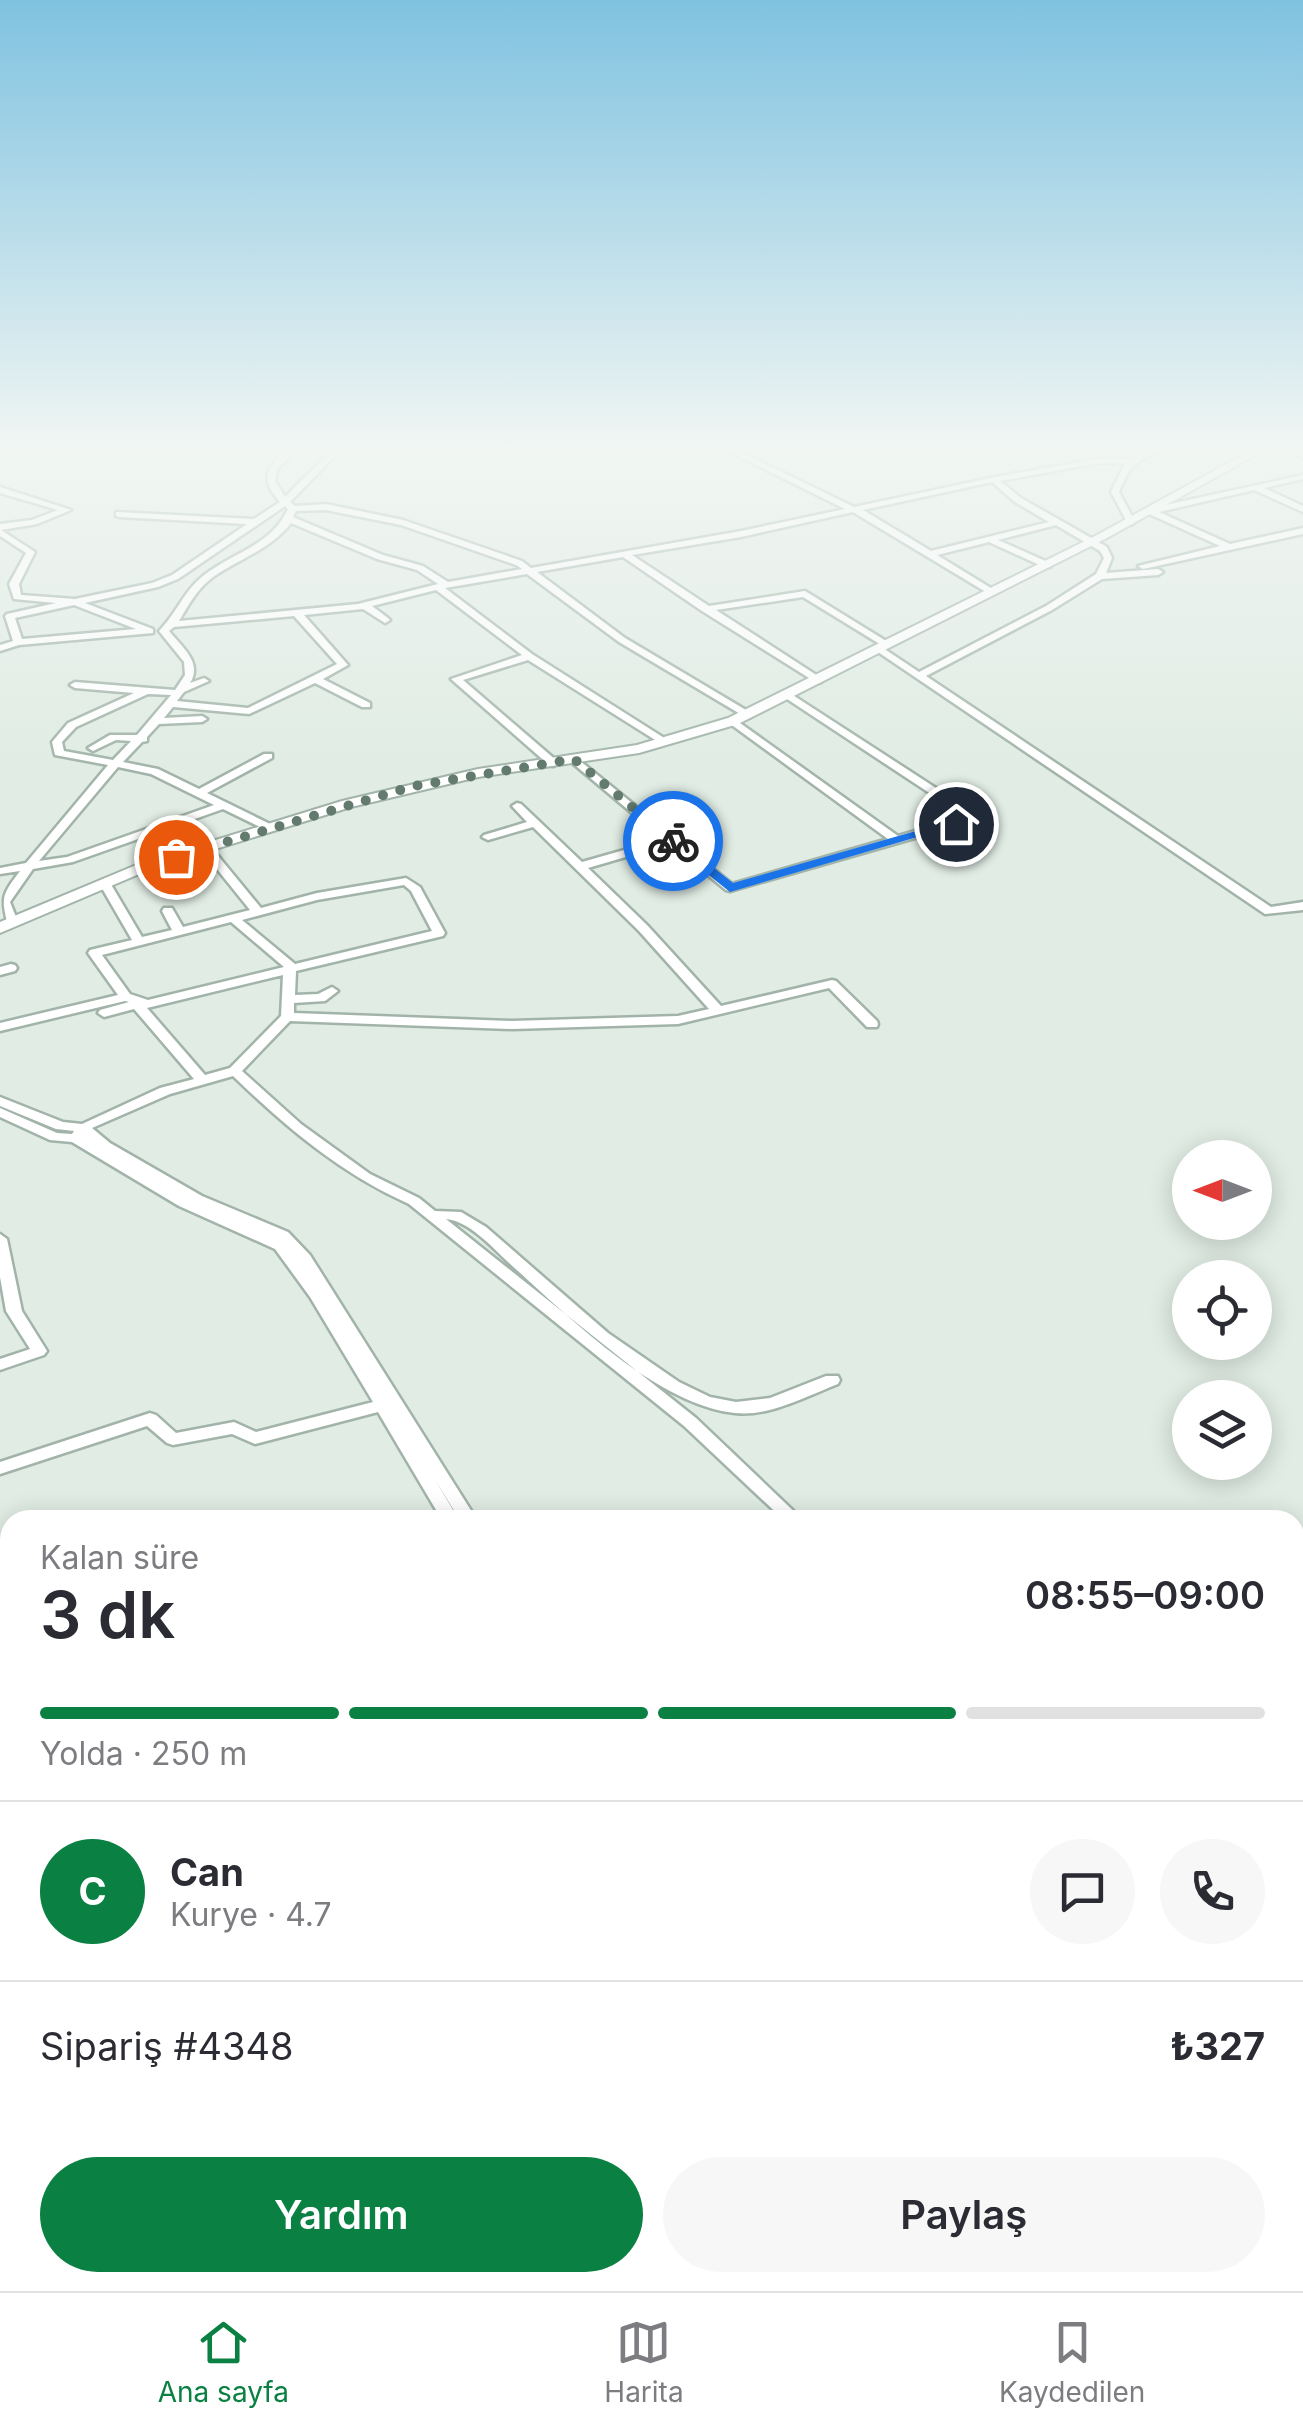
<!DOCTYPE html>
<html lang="tr">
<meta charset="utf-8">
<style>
body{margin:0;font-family:Inter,sans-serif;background:#f7f7f7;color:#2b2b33;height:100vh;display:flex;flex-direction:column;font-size:38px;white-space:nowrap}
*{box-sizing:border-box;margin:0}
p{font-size:32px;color:#7c7c81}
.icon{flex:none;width:55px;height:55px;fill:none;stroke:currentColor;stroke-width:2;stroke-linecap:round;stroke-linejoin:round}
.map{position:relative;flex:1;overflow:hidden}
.sheet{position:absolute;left:0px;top:1510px;width:1305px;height:782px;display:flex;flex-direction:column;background:#fff;border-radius:30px 30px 0 0;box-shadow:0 5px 25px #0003}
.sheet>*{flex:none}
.needle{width:65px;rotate:270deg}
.tools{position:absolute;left:1172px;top:1140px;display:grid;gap:20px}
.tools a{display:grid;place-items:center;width:100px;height:100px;border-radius:50%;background:#fff;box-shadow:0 5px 25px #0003;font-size:50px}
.pin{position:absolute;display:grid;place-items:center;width:85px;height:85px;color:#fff;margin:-42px;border:5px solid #fff;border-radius:50%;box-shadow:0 2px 10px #0007}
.courier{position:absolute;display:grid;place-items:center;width:100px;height:100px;margin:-50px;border:8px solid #1a73e8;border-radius:50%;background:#fff;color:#222;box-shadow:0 2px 12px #0007}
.head em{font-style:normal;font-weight:600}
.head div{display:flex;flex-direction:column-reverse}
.head{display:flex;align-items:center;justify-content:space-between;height:170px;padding:0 40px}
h1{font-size:65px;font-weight:600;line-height:75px}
.bar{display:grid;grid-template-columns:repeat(4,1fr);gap:15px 10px;align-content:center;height:120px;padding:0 40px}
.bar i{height:12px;border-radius:8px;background:#e1e1e2}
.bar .current{background:#0b8043}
.bar p{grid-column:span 4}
.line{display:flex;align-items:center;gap:25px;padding:0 40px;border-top:2px solid #e1e1e2}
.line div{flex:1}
.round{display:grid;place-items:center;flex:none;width:105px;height:105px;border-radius:52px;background:#f7f7f7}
.action{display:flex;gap:20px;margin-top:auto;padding:20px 40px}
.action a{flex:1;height:115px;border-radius:60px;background:#0b8043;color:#fff;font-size:40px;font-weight:600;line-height:115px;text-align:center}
.action a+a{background:#f7f7f7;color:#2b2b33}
.tab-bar{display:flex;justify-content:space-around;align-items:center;height:140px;border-top:2px solid #e1e1e2;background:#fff;font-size:28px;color:#7c7c81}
.tab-bar a{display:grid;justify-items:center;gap:5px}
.tab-bar .current{color:#0b8043}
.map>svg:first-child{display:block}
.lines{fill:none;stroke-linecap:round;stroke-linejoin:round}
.stream{stroke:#82d6d4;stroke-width:5}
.minor-casing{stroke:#a2b4aa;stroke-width:5}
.tertiary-casing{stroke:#a2b4aa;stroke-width:4}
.minor{fill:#fff;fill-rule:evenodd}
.tertiary{fill:#fff;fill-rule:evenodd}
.route{fill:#1a73e8}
.done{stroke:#637b6f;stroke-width:10;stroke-dasharray:0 18}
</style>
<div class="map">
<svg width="1303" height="2291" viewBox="0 0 1303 2291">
<rect width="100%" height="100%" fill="#e0ece4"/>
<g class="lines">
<path class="stream" d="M1295,1863L1303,1860
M241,2291L258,2282"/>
<defs>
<path id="minor" d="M286,451H295L278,468L275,481L285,497L331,451H340L290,502L295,506L326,504L403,520L522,561L531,568L741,531L845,509L728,451H739L854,507L1000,476L1098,459H1130L1147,451H1163C1136,461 1130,464 1119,492L1135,522L1131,525L1127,522L1111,492L1125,463H1098L1000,481L1021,498L1107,547L1112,558L1106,573L1158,569L1163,572L1158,575L1102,579L1052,610L926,676L1271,907L1303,902V910L1265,914L872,648L880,646L919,672L1046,606L1096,574L1104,558L1100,551L1056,525L998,540L1050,563V567H1044L989,542L937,555L994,590V594L991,595L853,512L741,537L632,555L709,606L805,591L891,644L883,646L803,597L716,610L821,678V682L817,683L702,611L623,557L537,572L625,638L751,713V717L747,718L619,642L527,574L445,588L532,654L669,741L664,744L660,743L528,660L463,680L557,761L558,763L553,766L549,765L451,679L522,655L436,590L372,606L388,618L390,620L385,623L363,609L304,615L348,665L323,679L370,703V707H362L315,683L249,714L173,707L164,718L202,716L207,719L202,722L159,724L147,737V741L142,742L123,762L158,769L199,789L264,754H272V758L207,793L272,825V829H264L223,809L73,862L33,869L10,902L18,922L12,926L8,925C0,896 3,894 20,871L0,874V868L26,863L108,765L55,755L52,742L68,723L134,693L75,688L70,685L75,682L175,690L185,675L184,662L159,631C176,614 184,591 203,576C233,552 271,546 288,509L285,506L178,579L158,587L85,603L153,629V633L19,645L0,651V645L13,641L5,616L7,614L56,603L14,599L9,584L26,553L0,536V524L32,520L58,510L0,493V487L71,510L37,524L1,530L35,552L19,584L21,595L75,599L152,583L172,575L247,524L119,517L116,516V512L254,519L280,502C260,480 265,469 286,451ZM992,482L1015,502L1049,522L931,551L863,510ZM326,510L401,525L516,565L522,569L448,582L423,566L383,555L293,517L296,511ZM291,523L377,559L417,570L438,584L358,604L179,621C189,604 197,589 213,577C240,558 270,550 291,523ZM74,605L136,629L22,639L15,618ZM294,616L337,664L248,708L177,701L184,692L209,681L204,678L190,683C203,663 182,647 169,631L174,627ZM148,694L171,695L137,735H110L88,748L93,751L116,740L131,741L113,760L64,751L62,742L76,727ZM118,767L151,774L214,805L67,857L39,861Z
M1287,451L1303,453V458L1288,453Z
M1303,475V479L1264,488L1303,506V512L1254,490L1159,512L1230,544L1303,528V534L1143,569L1138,566L1220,546L1147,513V509Z
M788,692L939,790L959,812L962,823L960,825L730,891L726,890L670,844L588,868L647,925L721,1006L832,980L836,981L877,1021L878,1024L877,1027H867L829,988L678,1024L512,1029L290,1021L242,1071L301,1124L370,1174L419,1198L435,1211L461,1212L486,1227L608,1333L679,1382L710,1397L736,1402L770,1398L826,1376H838L840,1380L838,1384C807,1396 769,1417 735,1413C656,1405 566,1314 508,1262C492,1247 469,1221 446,1219L696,1418L803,1520H784L684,1426L409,1204C341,1174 286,1127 233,1076L170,1094L92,1128L110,1143L202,1196L288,1232L310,1255L477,1520H460L434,1478L459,1520H442L378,1412L255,1444L232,1434L173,1445L167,1443L147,1426L0,1474V1462L150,1413L156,1415L176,1433L234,1422L256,1432L373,1402L310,1297L275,1249L179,1206L72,1142L50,1140L0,1117V1108L57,1133L72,1134L74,1131L56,1129L0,1106V1097L63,1122L82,1124L160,1088L194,1079L134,1009L104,1017L98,1013L100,1010L129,1002L125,1001L0,1031V1023L118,995L88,953L90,950L132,940L99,883L101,881H109L142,937L172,930L162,911L164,908H172L183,927L250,910L200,848L206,845L210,846L261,908L317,893L406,878L420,887L445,933L443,936L296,971L295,995L318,994L332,987L338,991L325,1001L294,1003V1013L512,1021L678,1016L709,1009L639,931L533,827L488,840L482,837L484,835L527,822L512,806L517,803L521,804L582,862L663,839L570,761L569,759L574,756L732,884L888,839L729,723L728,721L733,718L898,836L950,821L948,813L931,794L784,697L783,695ZM404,885L411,891L432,931L295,964L242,920L317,900ZM231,922L284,967L148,1000L130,994L102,955ZM283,975L281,1016L230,1068L205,1075L147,1008Z
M11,964L15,965L17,968L15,971L0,975V967Z
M0,1234L7,1239L22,1311L47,1351L44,1355L0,1370V1359L30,1349L6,1311L0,1277Z"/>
<path id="tertiary" d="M1250,451H1263L1105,539L738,724L639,753L478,777L351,807L151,869L0,933V922L141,863L342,801L478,769L637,745L728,718L1097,535Z"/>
</defs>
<use href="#minor" class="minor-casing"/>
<use href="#tertiary" class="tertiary-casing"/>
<use href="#minor" class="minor"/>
<use href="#tertiary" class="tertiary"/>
</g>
<linearGradient id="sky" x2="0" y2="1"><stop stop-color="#7fc2e0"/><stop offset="0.58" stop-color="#f1f6f3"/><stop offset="1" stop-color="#f1f6f3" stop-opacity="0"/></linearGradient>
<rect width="1303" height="772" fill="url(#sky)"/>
<path class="route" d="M951,821L962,824L730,892L666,841L677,839L733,883Z"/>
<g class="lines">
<path class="done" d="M176,857L414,786L574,759L673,841"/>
</g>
</svg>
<div class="tools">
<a><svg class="needle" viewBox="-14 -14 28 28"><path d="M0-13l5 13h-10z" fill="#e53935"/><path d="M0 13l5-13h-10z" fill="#7c7c81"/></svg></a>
<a><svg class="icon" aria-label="locate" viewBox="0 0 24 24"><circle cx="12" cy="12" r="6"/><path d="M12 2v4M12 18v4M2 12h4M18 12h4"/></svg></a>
<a><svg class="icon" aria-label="layers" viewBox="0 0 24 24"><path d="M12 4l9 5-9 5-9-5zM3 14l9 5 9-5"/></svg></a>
</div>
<div class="pin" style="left:176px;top:857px;background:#ea580c"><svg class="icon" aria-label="bag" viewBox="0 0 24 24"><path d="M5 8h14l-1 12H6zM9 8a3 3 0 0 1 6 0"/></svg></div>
<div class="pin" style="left:956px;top:824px;background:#1f2937"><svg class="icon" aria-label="home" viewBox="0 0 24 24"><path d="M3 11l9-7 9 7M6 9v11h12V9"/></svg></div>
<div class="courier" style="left:673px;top:841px"><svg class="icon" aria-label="bike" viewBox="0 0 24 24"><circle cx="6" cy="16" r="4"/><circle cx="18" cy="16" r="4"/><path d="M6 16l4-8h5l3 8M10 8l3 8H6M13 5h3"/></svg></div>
<section class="sheet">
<div class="head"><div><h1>3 dk</h1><p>Kalan süre</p></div><em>08:55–09:00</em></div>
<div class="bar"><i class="current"></i><i class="current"></i><i class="current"></i><i></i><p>Yolda · 250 m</p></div>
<div class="line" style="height:180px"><b class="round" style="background:#0b8043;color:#fff">C</b><div><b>Can</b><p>Kurye · 4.7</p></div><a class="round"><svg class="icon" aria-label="chat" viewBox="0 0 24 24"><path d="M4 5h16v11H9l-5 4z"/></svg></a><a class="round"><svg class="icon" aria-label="phone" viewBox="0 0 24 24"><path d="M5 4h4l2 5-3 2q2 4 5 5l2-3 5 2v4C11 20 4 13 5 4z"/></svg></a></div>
<div class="line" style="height:130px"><div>Sipariş #4348</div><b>₺327</b></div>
<div class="action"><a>Yardım</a><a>Paylaş</a></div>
</section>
</div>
<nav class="tab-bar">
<a class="current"><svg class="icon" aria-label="home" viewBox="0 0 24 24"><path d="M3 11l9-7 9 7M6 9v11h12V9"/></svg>Ana sayfa</a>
<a><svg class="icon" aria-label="map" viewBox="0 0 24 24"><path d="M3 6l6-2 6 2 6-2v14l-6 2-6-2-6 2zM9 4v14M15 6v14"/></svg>Harita</a>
<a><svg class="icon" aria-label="saved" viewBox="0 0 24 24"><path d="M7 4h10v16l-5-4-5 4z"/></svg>Kaydedilen</a>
</nav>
